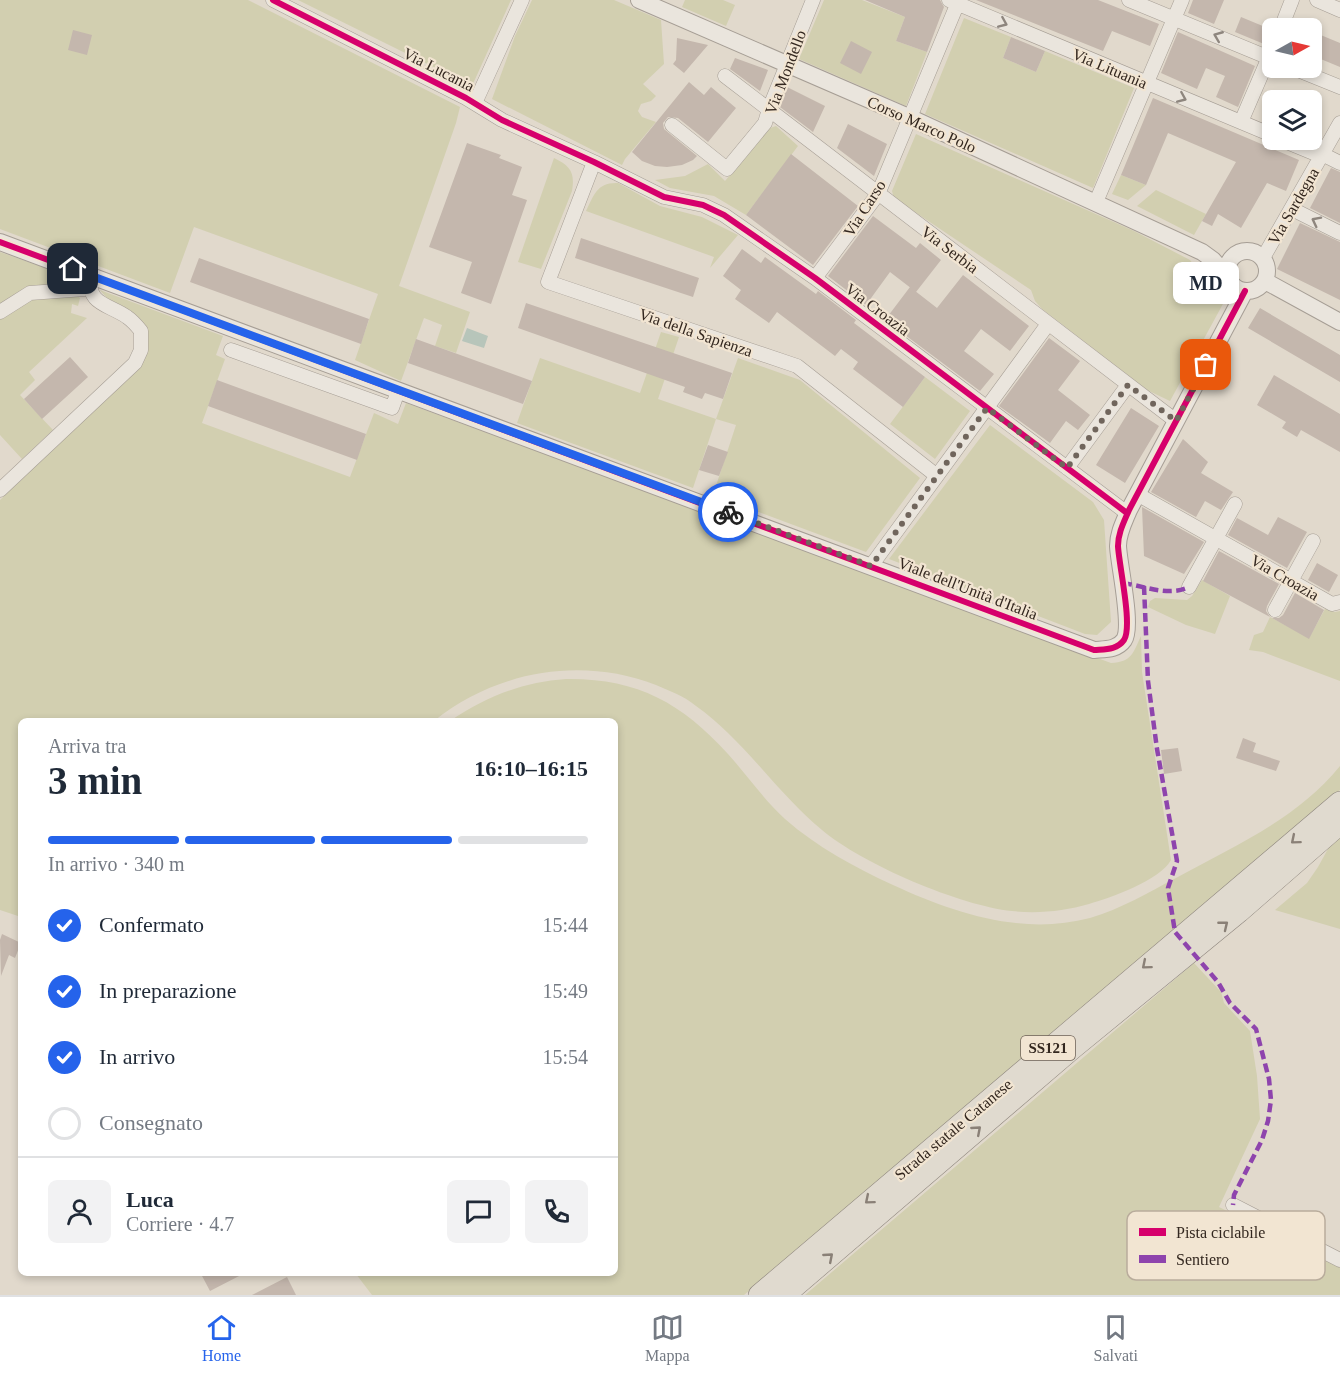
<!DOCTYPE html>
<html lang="it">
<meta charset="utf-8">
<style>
body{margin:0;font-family:"Times New Roman",serif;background:#f2f2f3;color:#1f2937;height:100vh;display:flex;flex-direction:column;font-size:22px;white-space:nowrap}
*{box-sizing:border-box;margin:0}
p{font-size:20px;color:#747a83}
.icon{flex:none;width:33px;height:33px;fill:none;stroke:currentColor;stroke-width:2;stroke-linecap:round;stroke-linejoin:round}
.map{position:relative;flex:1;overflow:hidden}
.details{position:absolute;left:18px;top:718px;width:600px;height:558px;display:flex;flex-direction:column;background:#fff;border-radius:9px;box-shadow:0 3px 9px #0003}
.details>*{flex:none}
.needle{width:39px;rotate:82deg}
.fabs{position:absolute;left:1262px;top:18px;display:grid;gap:12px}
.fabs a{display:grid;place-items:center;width:60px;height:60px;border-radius:9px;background:#fff;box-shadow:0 3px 9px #0003;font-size:30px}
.pin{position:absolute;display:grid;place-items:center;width:51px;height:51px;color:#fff;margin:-26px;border-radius:12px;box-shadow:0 3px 9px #0006}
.courier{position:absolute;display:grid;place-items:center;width:60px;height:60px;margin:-30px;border:4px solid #2563eb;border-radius:50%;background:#fff;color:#222;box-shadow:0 2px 8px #0007}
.bubble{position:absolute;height:42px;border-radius:9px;background:#fff;box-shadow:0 3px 9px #0003;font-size:20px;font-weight:700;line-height:42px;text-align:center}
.head em{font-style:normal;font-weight:700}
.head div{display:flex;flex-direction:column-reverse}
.head{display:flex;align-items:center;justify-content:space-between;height:102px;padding:0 30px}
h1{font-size:39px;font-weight:700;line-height:45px}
.bar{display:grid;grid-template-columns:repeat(4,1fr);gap:9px 6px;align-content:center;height:72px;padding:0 30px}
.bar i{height:8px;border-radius:4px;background:#e0e1e3}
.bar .selected{background:#2563eb}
.bar p{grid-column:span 4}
.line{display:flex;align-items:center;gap:15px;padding:0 30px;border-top:2px solid #e0e1e3}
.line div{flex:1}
.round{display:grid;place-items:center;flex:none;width:63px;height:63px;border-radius:9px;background:#f2f2f3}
ol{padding:0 30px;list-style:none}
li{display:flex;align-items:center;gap:18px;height:66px}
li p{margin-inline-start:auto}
li .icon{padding:6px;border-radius:50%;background:#2563eb;color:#fff;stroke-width:4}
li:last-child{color:#747a83}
li i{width:33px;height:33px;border:3px solid #e0e1e3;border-radius:50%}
.menu{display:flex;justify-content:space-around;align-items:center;height:84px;border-top:2px solid #e0e1e3;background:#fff;font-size:16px;color:#747a83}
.menu a{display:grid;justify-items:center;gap:3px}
.menu .selected{color:#2563eb}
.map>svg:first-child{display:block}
.green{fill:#d2cfb0}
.water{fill:#b7c5ba}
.building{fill:#c4b7ad}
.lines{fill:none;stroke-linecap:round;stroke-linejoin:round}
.minor-casing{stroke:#a69e95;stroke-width:15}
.tertiary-casing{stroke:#a69e95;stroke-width:18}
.primary-casing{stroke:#8c847c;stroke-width:22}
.minor{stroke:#eae5dd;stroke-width:14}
.tertiary{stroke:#eae5dd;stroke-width:16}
.primary{stroke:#e0dacf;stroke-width:21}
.quiet{stroke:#8e44ad;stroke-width:4.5;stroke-dasharray:9 4.5;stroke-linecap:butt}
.cycleway-casing{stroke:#f2e5d2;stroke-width:10}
.cycleway{stroke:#d6006c;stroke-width:6}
.oneway{stroke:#8e867e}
.oneway2{stroke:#8a8077}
.done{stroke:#70655c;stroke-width:6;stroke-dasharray:0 10.8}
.route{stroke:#2563eb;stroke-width:8}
.labels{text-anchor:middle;stroke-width:4.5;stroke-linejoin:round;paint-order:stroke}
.shield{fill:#f2e5d2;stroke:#6c6055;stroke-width:1.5}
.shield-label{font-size:15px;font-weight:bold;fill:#33271f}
.street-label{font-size:16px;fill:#33271f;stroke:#f2e5d2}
.key{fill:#f2e5d2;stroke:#b9ac9c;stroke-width:1.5}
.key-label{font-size:16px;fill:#33271f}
</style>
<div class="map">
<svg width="1340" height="1295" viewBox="0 0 1340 1295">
<rect width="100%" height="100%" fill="#e1d9cc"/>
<path class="green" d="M0,0H248L460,107L456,123L399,286L470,312L456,353L435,346L442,325L424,318L401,381L355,360L378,294L194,227L170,293L0,229Z
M298,0H511L472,86Z
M532,0H614L661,20L664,64L643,84L656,96L651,101L641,104L638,111L642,117L656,122L625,159L622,165L492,99L515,36Z
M685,0H723L735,5L726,26L682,7Z
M824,0H862L905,17L896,41L927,52L906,106L799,59Z
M964,18L1011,37L1003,58L1036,72L1045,51L1134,88L1093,188L925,114Z
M776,126L798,146L746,215L714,196L670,188L655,180L685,176L708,164L725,181L770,128Z
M916,134L1134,231L1190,260L1224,302L1170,401L1147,390L1042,309L1035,301L1031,290L894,198L892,191Z
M554,158C571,166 575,173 572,191L541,269L518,262Z
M1121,175L1146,185L1128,200L1112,194Z
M618,183L660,206L702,217L738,235L710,268L714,257L586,211C594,195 597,182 618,183Z
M1156,190L1206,214L1194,235L1137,206Z
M0,252L79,280L77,285L0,305Z
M100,290L223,336L216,355L225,359L202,423L350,477L374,413L398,424L406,403L1111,663C1132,662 1133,653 1141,636L1142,672L1171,860C1159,881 1112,897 1089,904C1065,911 1038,914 1012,911C961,906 862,864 822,830C776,792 744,740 696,706C684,696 670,691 656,685C581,656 496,671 434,721L21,722V917L0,910V500L142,363L147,345Z
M74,293L80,298L78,306L72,304L71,313L87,318L29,372L35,380L20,395L53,430L22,459L0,435V318L28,299Z
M661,332L679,337L658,399L716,419L738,358L800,380L920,478L866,552L713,495L736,425L716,419L693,488L517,423L540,358L640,393Z
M925,377L970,411L935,459L890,424Z
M990,425L1093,502L1104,520L1111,622L1097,635L1085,634L889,559Z
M1202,580L1230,596L1215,634L1186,625L1148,607L1150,601L1155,598L1187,600L1192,596Z
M1325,609L1335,612L1340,611V681L1263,652L1249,650L1254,635L1263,632L1270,617L1309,638Z
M566,679C636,678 681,702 728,754C747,775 764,800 785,819C817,847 854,867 893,885C954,913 1022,936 1090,918C1121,909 1149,892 1176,878C1235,846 1297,819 1340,766V790C1141,958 942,1126 744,1295H372L356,1274H615V722L450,721C485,697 523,682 566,679Z
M1340,837V929L1275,910L1307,883L1318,867L1329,847Z
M1194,963L1221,992L1224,1003L1250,1031L1257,1076L1260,1119L1219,1207L1340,1267V1295H805Z"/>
<path class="water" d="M467,328L488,336L484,348L462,341Z"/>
<path class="building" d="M865,0H940L944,7L927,52L896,41L905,17Z
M976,0H1098L1159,24L1150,46L1112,31L1103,51Z
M1193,0H1224L1214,24L1188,13Z
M1241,17L1270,29L1264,44L1235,32Z
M73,30L92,35L87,55L68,50Z
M1311,31L1340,43V67L1311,55Z
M1178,32L1255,66L1238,107L1216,97L1225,76L1206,68L1197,89L1161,73Z
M1011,37L1045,51L1036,72L1003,58Z
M677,38L708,45L684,73L673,64L676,60Z
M851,41L872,52L861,74L840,63Z
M735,58L768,70L760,91L730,69Z
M689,82L704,95L711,87L736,108L708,142L678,118L668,117L663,123L664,129L697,156L693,160L682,165L667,167L655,166L642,161L632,152Z
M787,87L825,106L813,132L780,107Z
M1153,98L1299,160L1286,191L1267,183L1241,228L1218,214L1212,226L1202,221L1236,162L1168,133L1146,185L1121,175Z
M848,124L887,144L874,176L837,148Z
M467,143L501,155L499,158L522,167L512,195L527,200L491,304L461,293L472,262L429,247Z
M791,154L858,206L813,265L746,215Z
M1331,168L1340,172V223L1310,208Z
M873,216L916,248L920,243L941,260L916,292L890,272L866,305L828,276Z
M1300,223L1340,242V300L1277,269Z
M581,238L699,278L693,297L575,258Z
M742,249L761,263L765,257L816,294L818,291L856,320L854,323L925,377L903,407L853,369L858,362L841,349L835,356L777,312L769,323L735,299L741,290L723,276Z
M199,258L369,319L361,344L190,282Z
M963,275L1029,326L1010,351L981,329L964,351L994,374L980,391L885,320L910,287L937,308Z
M526,303L732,373L723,399L705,393L702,399L683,392L685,387L518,328Z
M1260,308L1340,355V382L1248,328Z
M1049,338L1080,361L1058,390L1090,415L1078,430L1066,421L1050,443L999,406Z
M416,339L532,381L523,404L408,363Z
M70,357L88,377L42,419L24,399Z
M1274,375L1340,414V452L1301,430L1297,437L1282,428L1286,422L1257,405Z
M217,380L366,434L357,460L208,406Z
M1131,408L1159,426L1125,483L1096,465Z
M1183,439L1208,462L1201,473L1233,492L1221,510L1205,501L1196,517L1151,492Z
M708,445L728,452L719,476L699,470Z
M1142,507L1204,542L1184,574L1144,556Z
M1278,517L1307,532L1287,568L1228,535L1237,518L1268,535Z
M1219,551L1279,584L1267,606L1266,611L1270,617L1203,581Z
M1317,563L1338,575L1329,592L1308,580Z
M1295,593L1324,610L1309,639L1272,618H1279L1283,615Z
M1243,738L1256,743L1253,752L1280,761L1276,771L1236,758Z
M1178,748L1182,771L1164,774L1161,750Z
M2,934L21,943L15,958L9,955L1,976L0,940Z
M201,1274H243L210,1291Z
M287,1277L296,1295H252Z"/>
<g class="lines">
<defs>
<path id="minor" d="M273,0L466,98L502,120L594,162L664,197L703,205L724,215L815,278L1127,513
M949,0L1272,135
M1129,0L1272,59
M1317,0L1340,10
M1281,28L1292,0
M1293,68L1340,87
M725,76L1176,421
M475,103L522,0
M1241,122L1272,50
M672,125L727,169L765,123L769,109L813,0
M1282,140L1321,156
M1322,154L1340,163
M594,162L548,282L797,366L937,476
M1096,202L1182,0
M1292,209L1340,233
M1263,258L1340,123
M815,278L878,194L959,0
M0,312L30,293L84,289L90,285
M231,350L392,408L398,391
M1067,468L1128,385
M0,490L135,363L141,350V331C137,326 133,321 127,317C109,304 86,305 91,276
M1137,494L1332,604L1340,602
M871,566L1048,324
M1189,587L1235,504
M1275,610L1313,541
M1233,1205L1340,1260"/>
<path id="tertiary" d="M639,0L911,118L1202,252L1213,260L1228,277
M0,242L1094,650C1105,649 1117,650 1124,640C1133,626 1119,566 1118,546C1118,533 1124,522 1129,510L1245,291
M1227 271a20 20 0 1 1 40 0a20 20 0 1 1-40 0Z
M1265,281L1340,322"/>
<path id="primary" d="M759,1295L1340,802
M785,1295L1072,1049L1239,912L1340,824"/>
</defs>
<use href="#minor" class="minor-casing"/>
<use href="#tertiary" class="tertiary-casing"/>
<use href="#primary" class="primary-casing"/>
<use href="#minor" class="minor"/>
<use href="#tertiary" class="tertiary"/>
<use href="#primary" class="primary"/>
<path class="quiet" d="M1123,583C1144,586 1169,597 1189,587
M1144,586L1148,681L1157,749L1177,861L1168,888L1175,932L1218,982L1230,1003L1256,1029L1269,1079L1271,1100L1268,1121L1262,1140L1234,1195L1233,1205"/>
<defs>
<path id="cycleway" d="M273,0L466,98L502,120L594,162L664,197L703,205L724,215L815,278L1127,513
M0,242L1094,650C1105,649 1117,650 1124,640C1133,626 1119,566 1118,546C1118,533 1124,522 1129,510L1245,291"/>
</defs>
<use href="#cycleway" class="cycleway-casing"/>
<use href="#cycleway" class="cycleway"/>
</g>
<defs><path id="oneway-chevron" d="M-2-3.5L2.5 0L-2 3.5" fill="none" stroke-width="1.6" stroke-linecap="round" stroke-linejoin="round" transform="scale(1.5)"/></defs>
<g class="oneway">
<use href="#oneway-chevron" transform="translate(1003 23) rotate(23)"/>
<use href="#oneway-chevron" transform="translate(1218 36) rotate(-158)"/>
<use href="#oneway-chevron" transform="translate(1182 98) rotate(23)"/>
<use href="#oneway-chevron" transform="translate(1316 221) rotate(-153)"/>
</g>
<g class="oneway2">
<use href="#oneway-chevron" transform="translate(1295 840) rotate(140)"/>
<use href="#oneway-chevron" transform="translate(1224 925) rotate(-39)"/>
<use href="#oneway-chevron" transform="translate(1146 965) rotate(140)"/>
<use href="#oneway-chevron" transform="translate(977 1130) rotate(-41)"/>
<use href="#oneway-chevron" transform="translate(869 1200) rotate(140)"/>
<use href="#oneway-chevron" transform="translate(829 1257) rotate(-41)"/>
</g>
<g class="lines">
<path class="done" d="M728,512L871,566L987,408L1067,468L1128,385L1176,421L1206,365"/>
<path class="route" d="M73,269L728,512"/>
</g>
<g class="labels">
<rect class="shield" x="1021" y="1036" width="54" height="24" rx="4.5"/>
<g class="shield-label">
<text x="1048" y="1053">SS121</text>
</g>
<g class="street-label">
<text transform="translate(1110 68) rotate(23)" y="6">Via Lituania</text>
<text transform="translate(439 69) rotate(27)" y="6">Via Lucania</text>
<text transform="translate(785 72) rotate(-69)" y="6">Via Mondello</text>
<text transform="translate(922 124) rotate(24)" y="6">Corso Marco Polo</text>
<text transform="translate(1293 206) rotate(-60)" y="6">Via Sardegna</text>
<text transform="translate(864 208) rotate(-57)" y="6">Via Carso</text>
<text transform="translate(950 249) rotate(37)" y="6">Via Serbia</text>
<text transform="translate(878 309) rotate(37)" y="6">Via Croazia</text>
<text transform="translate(696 332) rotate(19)" y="6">Via della Sapienza</text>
<text transform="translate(1285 577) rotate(30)" y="6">Via Croazia</text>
<text transform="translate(968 588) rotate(21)" y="6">Viale dell'Unità d'Italia</text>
<text transform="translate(953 1129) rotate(-40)" y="6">Strada statale Catanese</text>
</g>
</g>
<rect x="1127" y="1211" width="198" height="69" rx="9" class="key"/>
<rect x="1139" y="1228" width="27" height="8" fill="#d6006c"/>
<rect x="1139" y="1255" width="27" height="8" fill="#8e44ad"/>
<g class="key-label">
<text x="1176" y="1238">Pista ciclabile</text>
<text x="1176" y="1265">Sentiero</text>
</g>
</svg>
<div class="fabs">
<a><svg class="needle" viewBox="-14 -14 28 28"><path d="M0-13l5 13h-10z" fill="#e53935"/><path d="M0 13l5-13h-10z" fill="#747a83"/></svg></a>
<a><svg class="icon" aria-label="layers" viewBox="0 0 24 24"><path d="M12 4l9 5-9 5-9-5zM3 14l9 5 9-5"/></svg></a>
</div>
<div class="pin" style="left:1206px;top:365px;background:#ea580c"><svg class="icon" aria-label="bag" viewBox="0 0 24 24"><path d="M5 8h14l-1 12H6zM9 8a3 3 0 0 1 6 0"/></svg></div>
<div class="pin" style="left:73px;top:269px;background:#1f2937"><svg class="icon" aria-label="home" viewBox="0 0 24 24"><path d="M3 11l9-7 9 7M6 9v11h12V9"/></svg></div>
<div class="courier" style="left:728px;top:512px"><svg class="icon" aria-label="bike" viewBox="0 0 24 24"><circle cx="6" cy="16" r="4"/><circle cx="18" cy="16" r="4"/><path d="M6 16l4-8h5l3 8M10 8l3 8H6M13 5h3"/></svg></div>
<div class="bubble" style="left:1173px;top:262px;width:66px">MD</div>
<section class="details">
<div class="head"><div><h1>3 min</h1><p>Arriva tra</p></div><em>16:10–16:15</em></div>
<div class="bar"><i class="selected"></i><i class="selected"></i><i class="selected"></i><i></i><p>In arrivo · 340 m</p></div>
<ol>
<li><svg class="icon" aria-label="check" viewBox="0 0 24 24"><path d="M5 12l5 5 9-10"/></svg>Confermato<p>15:44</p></li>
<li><svg class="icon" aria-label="check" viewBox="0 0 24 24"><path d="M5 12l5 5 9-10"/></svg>In preparazione<p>15:49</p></li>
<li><svg class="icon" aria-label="check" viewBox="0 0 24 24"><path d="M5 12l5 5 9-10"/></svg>In arrivo<p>15:54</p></li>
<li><i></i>Consegnato</li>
</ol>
<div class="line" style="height:108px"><a class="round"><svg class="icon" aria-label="person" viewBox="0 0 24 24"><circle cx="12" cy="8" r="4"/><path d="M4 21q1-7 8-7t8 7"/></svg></a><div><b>Luca</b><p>Corriere · 4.7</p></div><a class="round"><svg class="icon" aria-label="chat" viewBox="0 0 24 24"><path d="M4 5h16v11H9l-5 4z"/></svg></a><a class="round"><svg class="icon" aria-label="phone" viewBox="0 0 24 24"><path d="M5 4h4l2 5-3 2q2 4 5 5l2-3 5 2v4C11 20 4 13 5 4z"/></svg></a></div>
</section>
</div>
<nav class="menu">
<a class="selected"><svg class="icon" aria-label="home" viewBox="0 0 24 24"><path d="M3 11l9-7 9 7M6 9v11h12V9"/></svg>Home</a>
<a><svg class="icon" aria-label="map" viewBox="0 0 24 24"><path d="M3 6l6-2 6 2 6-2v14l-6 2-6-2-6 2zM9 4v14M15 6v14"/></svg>Mappa</a>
<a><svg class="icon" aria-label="saved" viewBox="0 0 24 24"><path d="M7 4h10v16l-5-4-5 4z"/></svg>Salvati</a>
</nav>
